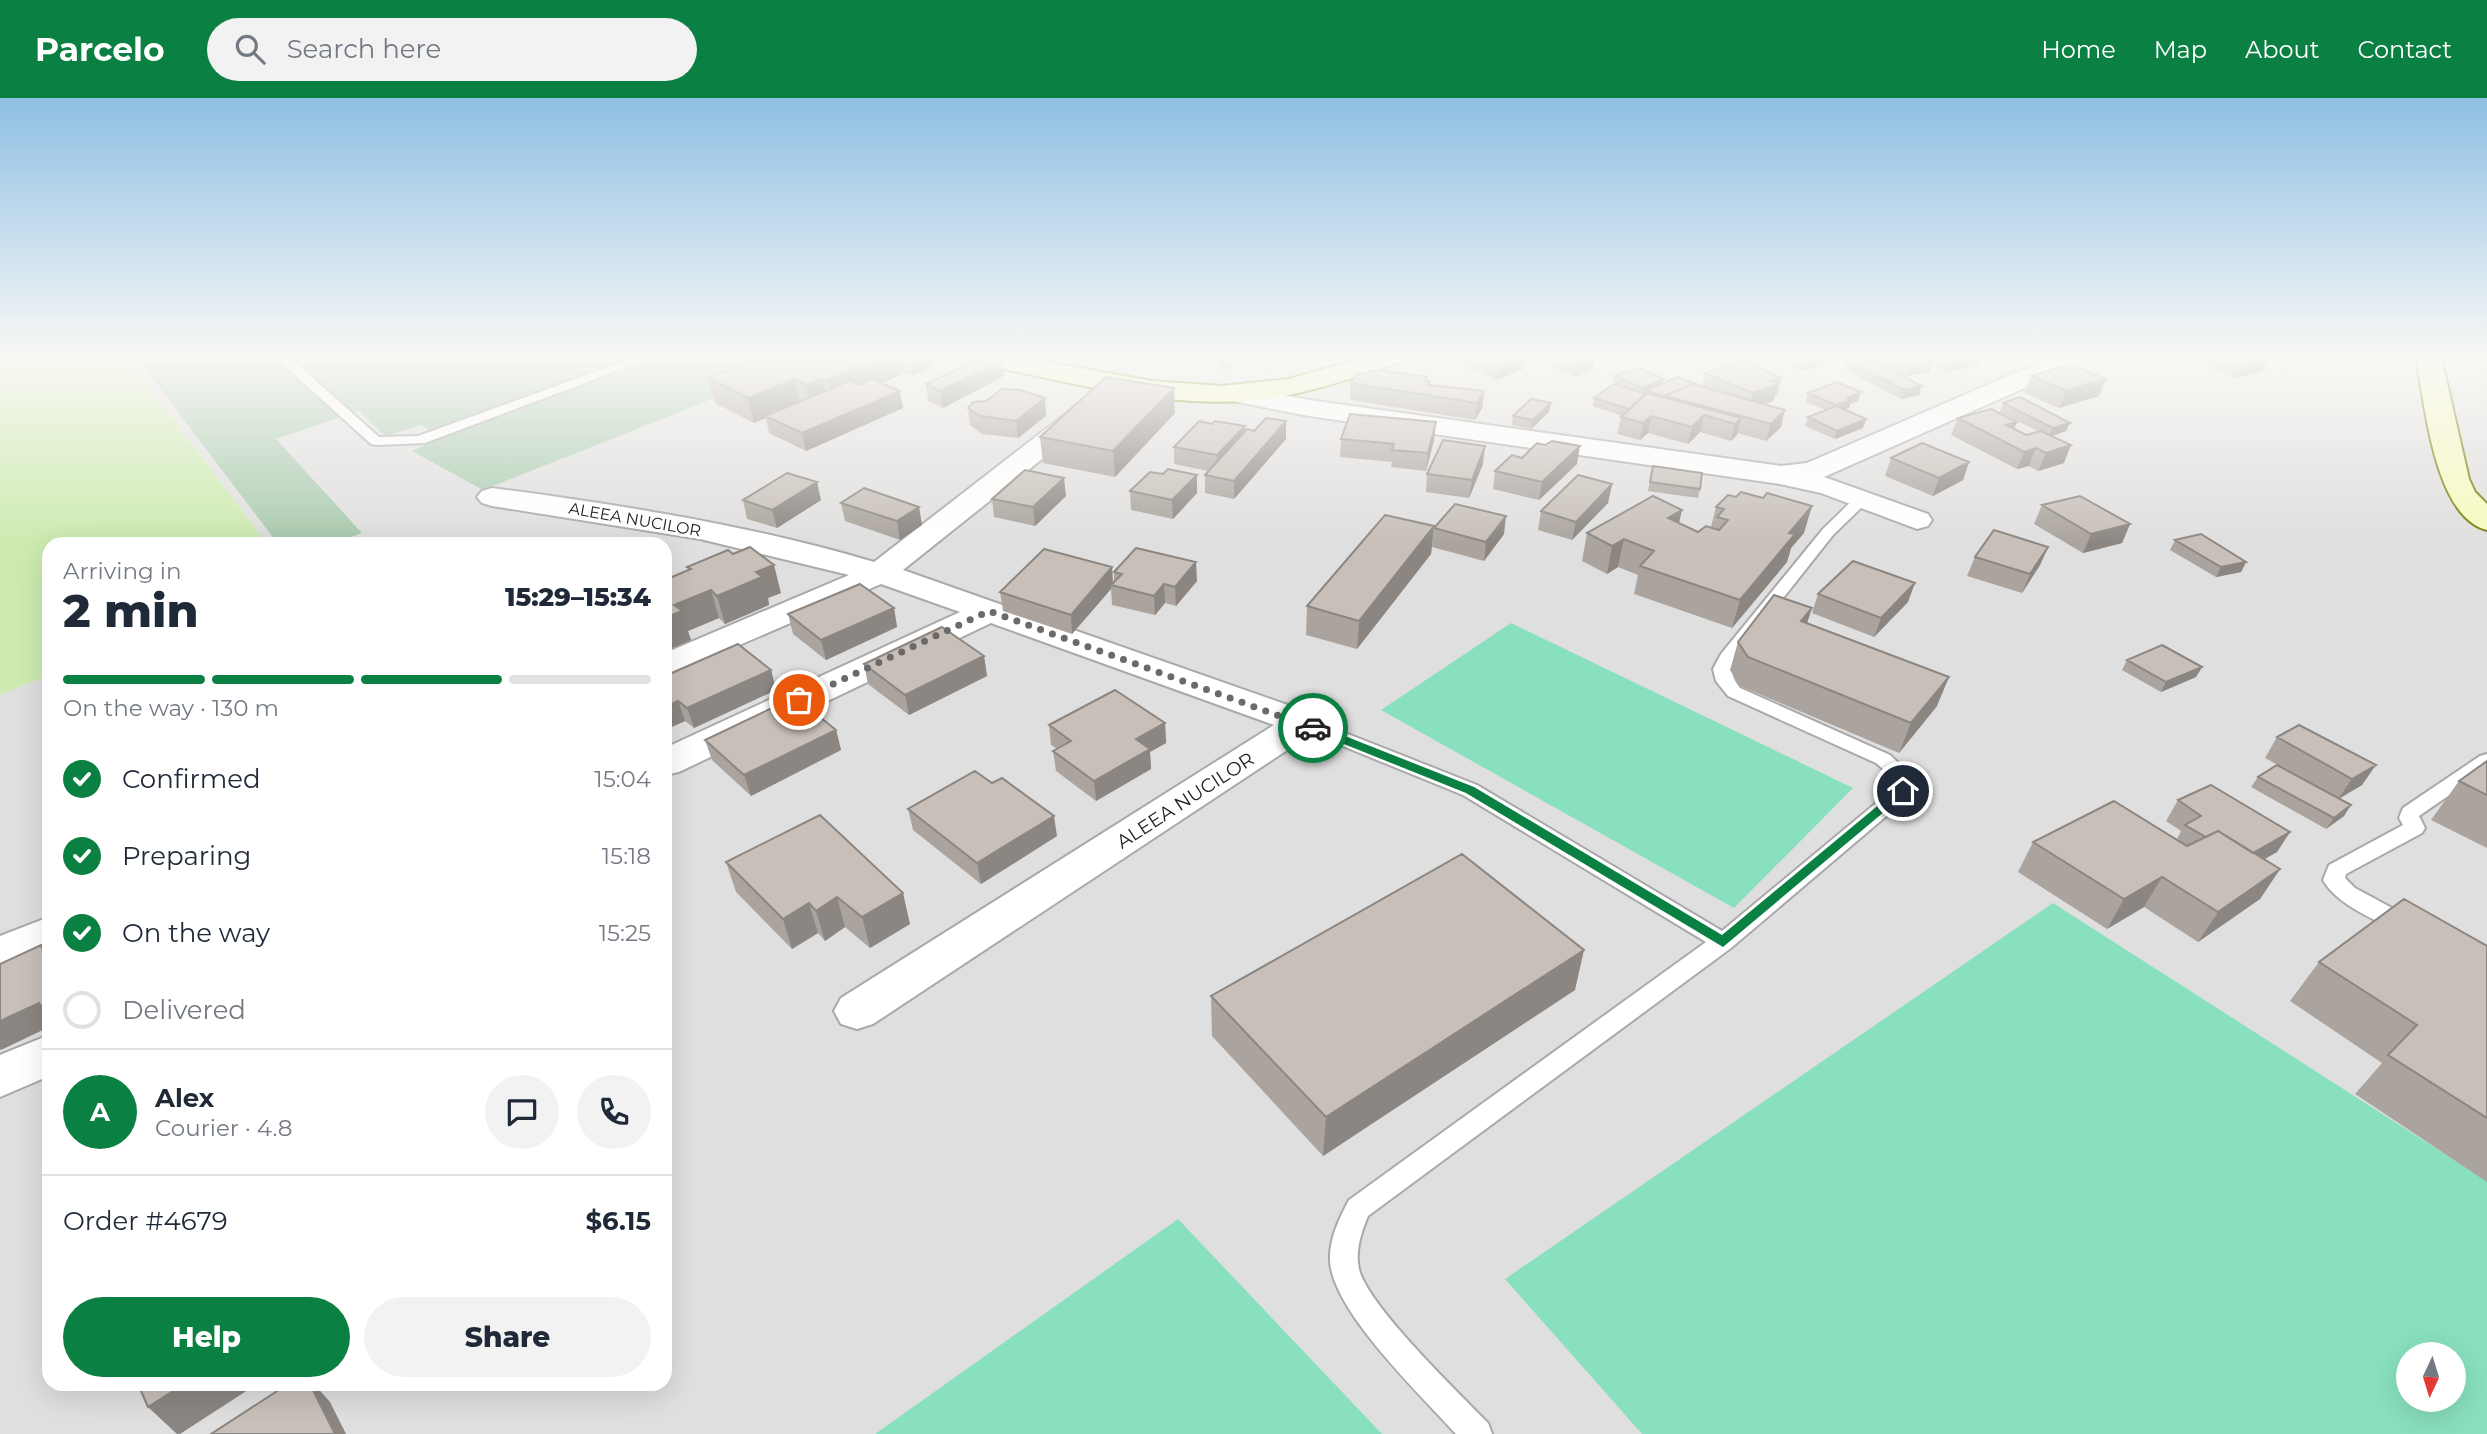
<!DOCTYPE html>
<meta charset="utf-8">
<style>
body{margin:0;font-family:Montserrat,sans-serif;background:#f2f2f3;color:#1f2937;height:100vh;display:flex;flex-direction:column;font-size:26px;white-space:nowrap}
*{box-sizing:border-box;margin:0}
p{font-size:23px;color:#747a83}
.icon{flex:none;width:38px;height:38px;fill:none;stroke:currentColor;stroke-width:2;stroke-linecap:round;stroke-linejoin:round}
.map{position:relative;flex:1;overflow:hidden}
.drawer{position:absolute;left:42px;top:439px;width:630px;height:854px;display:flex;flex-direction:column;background:#fff;border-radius:21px;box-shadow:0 7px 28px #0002}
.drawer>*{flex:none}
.needle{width:46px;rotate:184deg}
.tools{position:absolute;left:2396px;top:1244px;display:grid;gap:14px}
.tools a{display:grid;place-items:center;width:70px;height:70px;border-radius:50%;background:#fff;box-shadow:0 7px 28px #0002;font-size:35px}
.pin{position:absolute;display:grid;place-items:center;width:60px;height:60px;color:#fff;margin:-30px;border:4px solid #fff;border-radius:50%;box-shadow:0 2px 7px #0007}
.courier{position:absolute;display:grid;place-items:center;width:70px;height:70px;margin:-35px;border:5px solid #0b8043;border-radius:50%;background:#fff;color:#222;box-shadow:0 2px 9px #0007}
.headline em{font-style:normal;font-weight:800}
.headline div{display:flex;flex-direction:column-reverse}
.headline{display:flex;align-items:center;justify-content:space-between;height:119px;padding:0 21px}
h1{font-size:46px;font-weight:800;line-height:52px}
.bar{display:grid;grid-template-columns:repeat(4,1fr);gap:10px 7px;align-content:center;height:84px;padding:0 21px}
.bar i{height:9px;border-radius:5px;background:#e0e1e3}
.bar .current{background:#0b8043}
.bar p{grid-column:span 4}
.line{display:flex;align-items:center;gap:18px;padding:0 21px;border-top:2px solid #e0e1e3}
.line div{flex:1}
.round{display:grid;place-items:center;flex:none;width:74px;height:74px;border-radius:37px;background:#f2f2f3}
ol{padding:0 21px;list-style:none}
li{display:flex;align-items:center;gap:21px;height:77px}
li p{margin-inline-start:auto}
li .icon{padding:7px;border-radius:50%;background:#0b8043;color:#fff;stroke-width:4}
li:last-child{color:#747a83}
li i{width:38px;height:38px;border:4px solid #e0e1e3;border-radius:50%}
.cta{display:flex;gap:14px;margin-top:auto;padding:14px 21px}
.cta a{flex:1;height:80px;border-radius:42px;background:#0b8043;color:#fff;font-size:28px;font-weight:800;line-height:80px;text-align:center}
.cta a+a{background:#f2f2f3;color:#1f2937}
header{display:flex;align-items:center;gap:42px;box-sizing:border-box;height:98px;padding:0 35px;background:#0b8043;color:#fff}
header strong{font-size:33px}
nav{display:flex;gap:38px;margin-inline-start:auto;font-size:24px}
.search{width:490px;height:63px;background:#f2f2f3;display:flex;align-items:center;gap:18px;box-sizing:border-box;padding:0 24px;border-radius:38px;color:#747a83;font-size:26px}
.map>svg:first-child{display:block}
.residential{fill:#e0dfdf;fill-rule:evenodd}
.grass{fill:#cdebb0}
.cemetery{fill:#aacbaf}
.pitch{fill:#88e0be;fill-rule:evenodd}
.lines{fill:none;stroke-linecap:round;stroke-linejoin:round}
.service-casing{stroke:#a9a9a9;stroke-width:4}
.minor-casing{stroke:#a9a9a9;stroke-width:4}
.secondary-casing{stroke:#707d05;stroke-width:4}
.service{fill:#fff;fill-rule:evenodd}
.minor{fill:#fff;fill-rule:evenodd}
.secondary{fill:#f7fabf;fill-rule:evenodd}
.wall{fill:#aba49e}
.shaded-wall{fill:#8b8681}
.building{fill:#c7bfb8;stroke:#8b8681;stroke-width:2}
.route{fill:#0b8043}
.done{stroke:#6b6a68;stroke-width:7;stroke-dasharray:0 12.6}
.labels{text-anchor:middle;stroke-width:6;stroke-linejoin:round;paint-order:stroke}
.far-street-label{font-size:16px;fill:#222;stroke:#fff}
.street-label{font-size:19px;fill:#222;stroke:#fff}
</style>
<header>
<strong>Parcelo</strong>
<div class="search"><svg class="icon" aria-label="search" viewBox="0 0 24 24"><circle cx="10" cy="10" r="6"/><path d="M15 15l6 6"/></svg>Search here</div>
<nav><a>Home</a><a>Map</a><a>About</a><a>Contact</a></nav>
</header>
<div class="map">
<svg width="2487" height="1336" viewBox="0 0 2487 1336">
<rect width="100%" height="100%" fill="#f2efe9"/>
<path class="residential" d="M137,259H2487V1336H0V597L49,577V1286H665V446H267L135,270ZM2408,1256H2454V1302H2408Z"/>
<path class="grass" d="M0,259H137L135,270L267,446H49V577L0,597Z"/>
<path class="cemetery" d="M147,259H818L483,392L412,353L441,340L421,327L385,338L359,313L276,341L362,435L332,446H278L141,265Z"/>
<path class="pitch" d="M1511,525L1853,690L1734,810L1381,612Z
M2053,805L2487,1083V1336H1642L1505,1181ZM2408,1256H2454V1302H2408Z
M1178,1121L1382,1336H875Z"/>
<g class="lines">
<defs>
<path id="service" d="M275,259H289L379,339L418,338L636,259H654L425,345L376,347L371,346Z
M1862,397L1869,401L1867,404L1833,437L1735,561C1730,573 1732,580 1740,590L1890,657L1909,675L1913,693L1910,698L1731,850L1368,1118C1361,1135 1355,1153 1359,1171C1367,1207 1459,1295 1488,1325L1492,1336H1456C1422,1298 1333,1214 1330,1163C1329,1141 1339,1121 1349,1102L1706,844L1463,697L1296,629L1294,625L1303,619L1310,621L1477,687L1722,833L1893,691L1890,677L1876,665L1728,598L1716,583L1713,571L1721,556L1823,431L1857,398Z
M2487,656V671L2419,718L2425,730L2422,735L2346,776L2345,780L2355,790L2416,823L2419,829L2416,835L2408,837L2400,835C2375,821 2338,808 2323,782L2329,767L2403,727L2399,720L2403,710L2480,658Z"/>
<path id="minor" d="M2052,259H2086L2083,264L1824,379L1928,416L1932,422L1928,428L1917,431L1821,395L1780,386L1309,318L1222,301L1218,295L1222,289L1231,287L1309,302L1781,368L1807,365Z
M1082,308L1091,310L1095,316L1091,322L903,472L1316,617L1322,625L1316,633L873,926L857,931L841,926L834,913L841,900L1274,627L991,525L679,674L665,677V650L960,514L881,486L665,579V555L849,477L700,441L492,408L482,405L477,399L482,393L492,390C621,407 750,427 874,464L1073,310Z
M49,819V853L0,873V838Z
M49,937V978L0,999V957Z"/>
<path id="secondary" d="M968,259H1020L1152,283L1222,288L1289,281L1366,259H1404L1401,264C1358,278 1316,293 1272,300C1175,314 1075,285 980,266L971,264Z
M2416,259H2441L2469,381L2475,394L2487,406V432C2434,419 2425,305 2416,259Z"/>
</defs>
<use href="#service" class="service-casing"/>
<use href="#minor" class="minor-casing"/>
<use href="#secondary" class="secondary-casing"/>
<use href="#service" class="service"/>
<use href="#minor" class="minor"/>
<use href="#secondary" class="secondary"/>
</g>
<path class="wall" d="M764,259H931L932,269L912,278L905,275L882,285L903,310L806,353L769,335L766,320L754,325L715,305L708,280Z
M1096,259H1126L1125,262L1096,261Z
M1216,259H1235V264H1232V270L1220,271Z
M1451,259H1525L1523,271L1497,282L1451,261Z
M1532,259H1595L1593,273L1574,279Z
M1774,259H1832L1830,265L1801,273Z
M1872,259H1981L1978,267L1947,274L1932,266L1929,274L1906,278Z
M2189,259H2270L2263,273L2236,280Z
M1003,262L1004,278L943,310L928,303L926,286Z
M1847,262L1919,297L1901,301L1844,271Z
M1705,275L1777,297H1775L1773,303L1765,306L1781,329L1766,343L1737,335L1731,343L1700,334L1688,346L1648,335L1640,342L1617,336L1621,319L1622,318L1593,308L1594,300L1614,286L1615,278L1664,281V284L1702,289Z
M1367,276L1430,283V287L1484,293L1482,310L1475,322L1350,302V285Z
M2031,278L2106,281L2099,298L2059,310L2024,295Z
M1808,295L1858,303L1850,306L1849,310L1845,312L1866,321L1863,330L1835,341L1805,328L1808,319L1825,312L1806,304Z
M2003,305L2066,333L2052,338L2064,365L2038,373L2029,368L2017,371L1951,337L1958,320L2017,324L2014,331L2026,337L2038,333L2000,314Z
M968,310L1046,318L1018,340L982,336L970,327Z
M1549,314L1531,331L1512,327L1513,318Z
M1175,315L1115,379L1043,365L1040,339Z
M1286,323V341L1234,401L1205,395V377L1208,373L1174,366V349L1254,333Z
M1341,341L1434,342L1426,373L1391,369L1392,364L1340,359Z
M1891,360L1969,364L1963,382L1933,398L1885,378Z
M1483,366L1469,400L1426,394L1427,376Z
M1577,366L1539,402L1493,391L1495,373Z
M1653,368L1700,391L1698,400L1648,393Z
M1163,376L1197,377V395L1173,421L1131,412L1130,393Z
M1612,386L1608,405L1572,442L1538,432L1541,413Z
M1066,398L1035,428L994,419L992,401Z
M743,402H821L777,430L747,421Z
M841,405L919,409L922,427L900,442L845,423Z
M2042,407L2130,426L2122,445L2083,455L2034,426Z
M1716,409L1804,435L1791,450L1787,464L1732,530L1634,496L1638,477L1618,469L1607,476L1582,463L1587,435L1679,425L1698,434L1711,429Z
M1434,428L1431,456L1357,551L1306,537L1307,508Z
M1434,430L1504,436L1484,463L1432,449Z
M2175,442L2246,464L2241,474L2216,479L2170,452Z
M2048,449L2040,467L2022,495L1967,478L1975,459Z
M687,469L781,495L768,500L769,507L725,526L719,520L688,533L691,542L665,553V482L689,472Z
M1112,469L1113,485L1114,484V474L1197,483L1176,508L1165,505L1155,517L1112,507L1111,491L1072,536L1003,513L1000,494Z
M1818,496L1908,504L1874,539L1812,515Z
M894,510L897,529L826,562L793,536L788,516Z
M1807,526L1937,608L1899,655L1740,588L1730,572L1738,544Z
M984,558L987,578L909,617L868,586L864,566Z
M2127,562L2202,569L2196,579L2161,594L2122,572Z
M771,572L776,592L694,630L685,623L665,632V578Z
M1165,625L1166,645L1150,654L1151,671L1096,703L1056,673L1053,653L1057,651L1051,647L1049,627Z
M2299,627L2362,687L2339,701L2344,718L2326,731L2251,689L2258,679L2291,674L2265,660L2277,639Z
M836,632L841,652L751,698L712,662L705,642Z
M2487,663V750L2431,722L2459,683Z
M2178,702L2290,734L2277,754L2264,761L2280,771L2260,801L2198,844L2144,809L2107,831L2018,774L2033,744L2177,741L2181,733L2166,723Z
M908,711L1057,738L981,786L913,732Z
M820,717L910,826L870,850L845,829L825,843L818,835L792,851L736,794L726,764Z
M2487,848V1084L2355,996L2382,965L2290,903L2319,864Z
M1575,892L1323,1058L1212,938L1211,898Z"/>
<path class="shaded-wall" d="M882,259H903L905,275L833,307L828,282Z
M909,259H931L932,269L912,278Z
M1514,259H1525L1523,271L1497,282L1499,265Z
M1587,259H1595L1593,273L1574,279L1577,262Z
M1805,259H1832L1830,265L1801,273Z
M1952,259H1981L1978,267L1947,274Z
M2262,259H2270L2263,273L2236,280L2245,263Z
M1003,262L1004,278L943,310L940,293Z
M1932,266L1929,274L1906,278L1909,270Z
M823,280L828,304L812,312L806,287Z
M1781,280L1777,297H1775L1773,303L1748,312L1753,295L1771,283Z
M795,281L800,306L765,318L766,320L754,325L748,300Z
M1664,281L1662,290L1646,292L1645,297L1640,298L1642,290Z
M2106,281L2099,298L2059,310L2066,293Z
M1922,288L1919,297L1901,301L1904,292Z
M1174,290L1175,315L1115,379L1113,353Z
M900,293L903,310L806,353L802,335Z
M1484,293L1482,310L1475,322L1477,305Z
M1861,294L1858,303L1850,306L1849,310L1833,316L1836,307L1847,300Z
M1045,300L1046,318L1018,340L1016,323Z
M1551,305L1549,314L1531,331L1533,322Z
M1785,312L1781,329L1766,343L1771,326Z
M1704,317L1700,334L1688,346L1692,329Z
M1651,318L1648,335L1640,342L1643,325Z
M1741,320L1737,337L1731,343L1735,326Z
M1866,321L1863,330L1835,341L1837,333Z
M1286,323V341L1234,401V383Z
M1436,324L1434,342L1426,373L1428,355Z
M2017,324L2010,341L2006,327Z
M2070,325L2066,333L2049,339L2053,330Z
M1245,328V346L1217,375V357Z
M2071,347L2064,365L2038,373L2046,355Z
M1485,348L1483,366L1469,400L1472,382Z
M1580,348L1577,366L1539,402L1542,384Z
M2036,350L2029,368L2017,371L2024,354Z
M1969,364L1963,382L1933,398L1939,380Z
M1197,377V395L1173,421L1172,402Z
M1064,380L1066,398L1035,428L1033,409Z
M817,384L821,402L777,430L772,412Z
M1612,386L1608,405L1572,442L1576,424Z
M1812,408L1804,435L1791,450L1787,464L1732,530L1740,502L1789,435Z
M919,409L922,427L900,442L897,423Z
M1682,412L1676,439L1668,420Z
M1506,418L1504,436L1484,463L1486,444Z
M2130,426L2122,445L2083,455L2091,436Z
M1434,428L1431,456L1357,551L1359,523Z
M1624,441L1618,469L1607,476L1612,448Z
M2048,449L2040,467L2022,495L2030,476Z
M1196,464L1197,483L1176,508L1175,489Z
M2246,464L2241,474L2216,479L2221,469Z
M774,467L781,495L768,500L769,507L725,526L717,498L756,474Z
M1112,469L1113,488L1111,487V491L1072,536L1071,517Z
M1915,485L1908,504L1874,539L1881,520Z
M1164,486L1165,505L1155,517L1154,498Z
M711,492L719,520L688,533L691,542L665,553V520L674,507Z
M894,510L897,529L826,562L821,542Z
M1812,510L1803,538L1801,523Z
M984,558L987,578L909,617L905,597Z
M2202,569L2196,579L2161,594L2166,584Z
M771,572L776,592L694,630L687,610Z
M1949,579L1937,608L1899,655L1911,625Z
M678,603L685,623L665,632V609Z
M1165,625L1166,645L1150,654L1151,671L1096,703L1094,683L1136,641Z
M836,632L841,652L751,698L744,677Z
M2376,667L2362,687L2338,701L2352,681Z
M2351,707L2344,718L2326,731L2334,720Z
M1054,718L1057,738L981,786L977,765Z
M665,722L671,739L665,742Z
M2290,734L2277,754L2228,782L2242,761Z
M2280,771L2260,801L2198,844L2218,814Z
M2162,779L2144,809L2107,831L2124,801Z
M903,795L910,826L870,850L862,819Z
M837,799L845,829L825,843L816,813Z
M809,805L818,835L792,851L783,821Z
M1584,852L1575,892L1323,1058L1326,1019Z
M39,905L49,906V929L1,952L0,951V923Z
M184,1286H257L180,1336H177L148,1309Z
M310,1286H314L330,1304L346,1336H335Z"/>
<path class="building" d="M764,259H882L828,282L823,280L806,287L795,281L748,300L708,280Z
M982,259H993L1003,262L940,293L926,286Z
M1219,259H1231L1232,261L1220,262Z
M1486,259H1514L1499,265Z
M1570,259H1587L1577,262Z
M1860,259H1866L1922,288L1904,292L1847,262Z
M1890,259H1920L1932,266L1909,270Z
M2235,259H2262L2245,263Z
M1742,262L1781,280L1771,283L1778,286L1753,295L1705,275Z
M2071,266L2106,281L2066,293L2031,278Z
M1638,270L1664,281L1642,290L1615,278Z
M1370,273H1384L1427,279L1425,282L1430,283L1428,287L1484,293L1477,305L1350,285L1358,275L1367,276Z
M1106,279L1174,290L1113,353L1040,339Z
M1678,279L1701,288L1692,286L1665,298V299L1646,292Z
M872,281L900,293L802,335L765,318L850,283L859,287Z
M1837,284L1861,294L1847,300L1851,302L1836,307L1808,295Z
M1614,286L1646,296L1629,311L1594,300Z
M1692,286L1785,312L1771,326L1665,298Z
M1002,291L1020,292L1045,300L1016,323L980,318L968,310L973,304L986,303Z
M1647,295L1741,320L1735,326L1704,317L1692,329L1651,318L1643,325L1621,319Z
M2020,299L2070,325L2053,330L2003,305Z
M1531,301L1551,305L1533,322L1513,318Z
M1836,308L1866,321L1837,333L1808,319Z
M1991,311L2017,324L2006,327L2026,337L2041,333L2071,347L2046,355L2036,350L2024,354L1958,320Z
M1350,316L1436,324L1428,355L1392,352L1394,346L1341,341Z
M1266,320L1286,323L1234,383L1205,377L1247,331L1254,333Z
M1199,323L1212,326L1215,323L1245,328L1217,357L1174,349Z
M1443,342L1485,348L1472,382L1427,376Z
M1552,343L1580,348L1542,384L1495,373L1512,357L1522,360L1537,345L1545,347Z
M1922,345L1969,364L1939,380L1891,360Z
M1653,368L1702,375L1700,391L1650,384Z
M1168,371L1197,377L1172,402L1130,393L1150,374L1163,376Z
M1025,372L1064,380L1033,409L992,401Z
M787,375L817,384L772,412L743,402Z
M1578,377L1612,386L1576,424L1541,413Z
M864,390L919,409L897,423L841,405Z
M1741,394L1763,400L1767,395L1812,408L1789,435L1795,436L1740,502L1640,468L1654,453L1624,441L1612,448L1587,435L1653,398L1682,412L1668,420L1698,434L1706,428L1719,432L1728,422L1717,419L1724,411L1716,409L1728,397L1736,399Z
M2080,398L2130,426L2091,436L2042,407Z
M1455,406L1506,418L1486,444L1434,430Z
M1385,417L1434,428L1359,523L1307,508Z
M1994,432L2048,449L2030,476L1975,459Z
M2201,436L2246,464L2221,469L2175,442Z
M750,449L774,467L756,474L762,479L717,498L711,492L674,507L682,513L665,520V482L691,471L687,469L728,452L733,456Z
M1136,450L1196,464L1175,489L1164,486L1154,498L1111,487L1122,476L1114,474Z
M1044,451L1112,469L1071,517L1000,494Z
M1853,463L1915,485L1881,520L1818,496Z
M860,486L894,510L821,542L788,516Z
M1774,497L1812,510L1801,523L1949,579L1911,625L1748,559L1738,544Z
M942,529L984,558L905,597L864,566Z
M738,546L771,572L687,610L678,603L665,609V578Z
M2162,547L2202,569L2166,584L2127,562Z
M1115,592L1165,625L1136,641L1150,651L1094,683L1053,653L1071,643L1049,627Z
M795,599L836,632L744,677L705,642Z
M2299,627L2376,667L2352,681L2277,639Z
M2487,663V697L2459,683Z
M2277,667L2351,707L2334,720L2258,679Z
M975,673L992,685L1002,680L1054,718L977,765L908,711Z
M2211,687L2290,734L2253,755L2218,733L2206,739L2185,727L2201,718L2178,702Z
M2114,703L2187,748L2218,733L2280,771L2218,814L2162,779L2124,801L2033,744Z
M820,717L903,795L862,819L837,799L816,813L809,805L783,821L726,764Z
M1462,756L1584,852L1326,1019L1211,898Z
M2404,801L2487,848V1020L2388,957L2417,927L2319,864Z
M41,847L44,854L49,852V906L42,909L39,905L0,923V866Z
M138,1286H184L148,1309Z
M288,1286H310L335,1336H211Z"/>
<linearGradient id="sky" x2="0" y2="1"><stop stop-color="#8fc0e4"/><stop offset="0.58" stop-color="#f9f8f5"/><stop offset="1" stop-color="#f9f8f5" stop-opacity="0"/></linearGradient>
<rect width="2487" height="446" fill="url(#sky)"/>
<path class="route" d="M1309,627H1317L1474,689L1722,837L1899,690L1903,689L1909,693L1723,849L1466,695L1309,632Z"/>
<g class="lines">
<path class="done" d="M799,602L989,513L1313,630"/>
</g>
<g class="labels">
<g class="far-street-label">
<text transform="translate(635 421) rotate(10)" y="6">ALEEA NUCILOR</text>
</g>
<g class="street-label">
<text transform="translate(1185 702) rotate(-33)" y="7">ALEEA NUCILOR</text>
</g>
</g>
</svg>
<div class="tools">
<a><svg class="needle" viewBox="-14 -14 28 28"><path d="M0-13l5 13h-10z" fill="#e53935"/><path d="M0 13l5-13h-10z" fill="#747a83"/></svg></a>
</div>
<div class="pin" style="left:799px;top:602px;background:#ea580c"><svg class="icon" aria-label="bag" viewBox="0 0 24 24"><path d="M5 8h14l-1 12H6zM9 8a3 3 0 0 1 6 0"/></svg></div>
<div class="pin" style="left:1903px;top:693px;background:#1f2937"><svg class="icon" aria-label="home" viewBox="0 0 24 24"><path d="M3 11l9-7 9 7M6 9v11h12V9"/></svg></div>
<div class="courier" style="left:1313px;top:630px"><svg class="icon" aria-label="car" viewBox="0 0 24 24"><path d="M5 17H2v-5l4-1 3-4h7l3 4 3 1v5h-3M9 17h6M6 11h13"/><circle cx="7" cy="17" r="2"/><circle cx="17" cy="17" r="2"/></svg></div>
<section class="drawer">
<div class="headline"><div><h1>2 min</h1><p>Arriving in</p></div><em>15:29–15:34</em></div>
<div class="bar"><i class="current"></i><i class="current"></i><i class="current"></i><i></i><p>On the way · 130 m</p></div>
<ol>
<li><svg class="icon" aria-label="check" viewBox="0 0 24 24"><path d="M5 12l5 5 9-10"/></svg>Confirmed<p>15:04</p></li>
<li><svg class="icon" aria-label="check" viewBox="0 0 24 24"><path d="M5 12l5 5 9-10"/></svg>Preparing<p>15:18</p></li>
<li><svg class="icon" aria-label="check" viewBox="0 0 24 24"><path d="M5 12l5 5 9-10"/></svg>On the way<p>15:25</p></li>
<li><i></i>Delivered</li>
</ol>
<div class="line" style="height:126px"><b class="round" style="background:#0b8043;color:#fff">A</b><div><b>Alex</b><p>Courier · 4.8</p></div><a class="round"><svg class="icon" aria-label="chat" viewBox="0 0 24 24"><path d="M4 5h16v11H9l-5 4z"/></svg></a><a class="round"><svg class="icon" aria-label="phone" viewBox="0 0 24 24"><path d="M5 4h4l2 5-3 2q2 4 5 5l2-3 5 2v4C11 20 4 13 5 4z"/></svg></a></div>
<div class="line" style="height:91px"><div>Order #4679</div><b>$6.15</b></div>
<div class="cta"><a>Help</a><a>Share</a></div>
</section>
</div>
